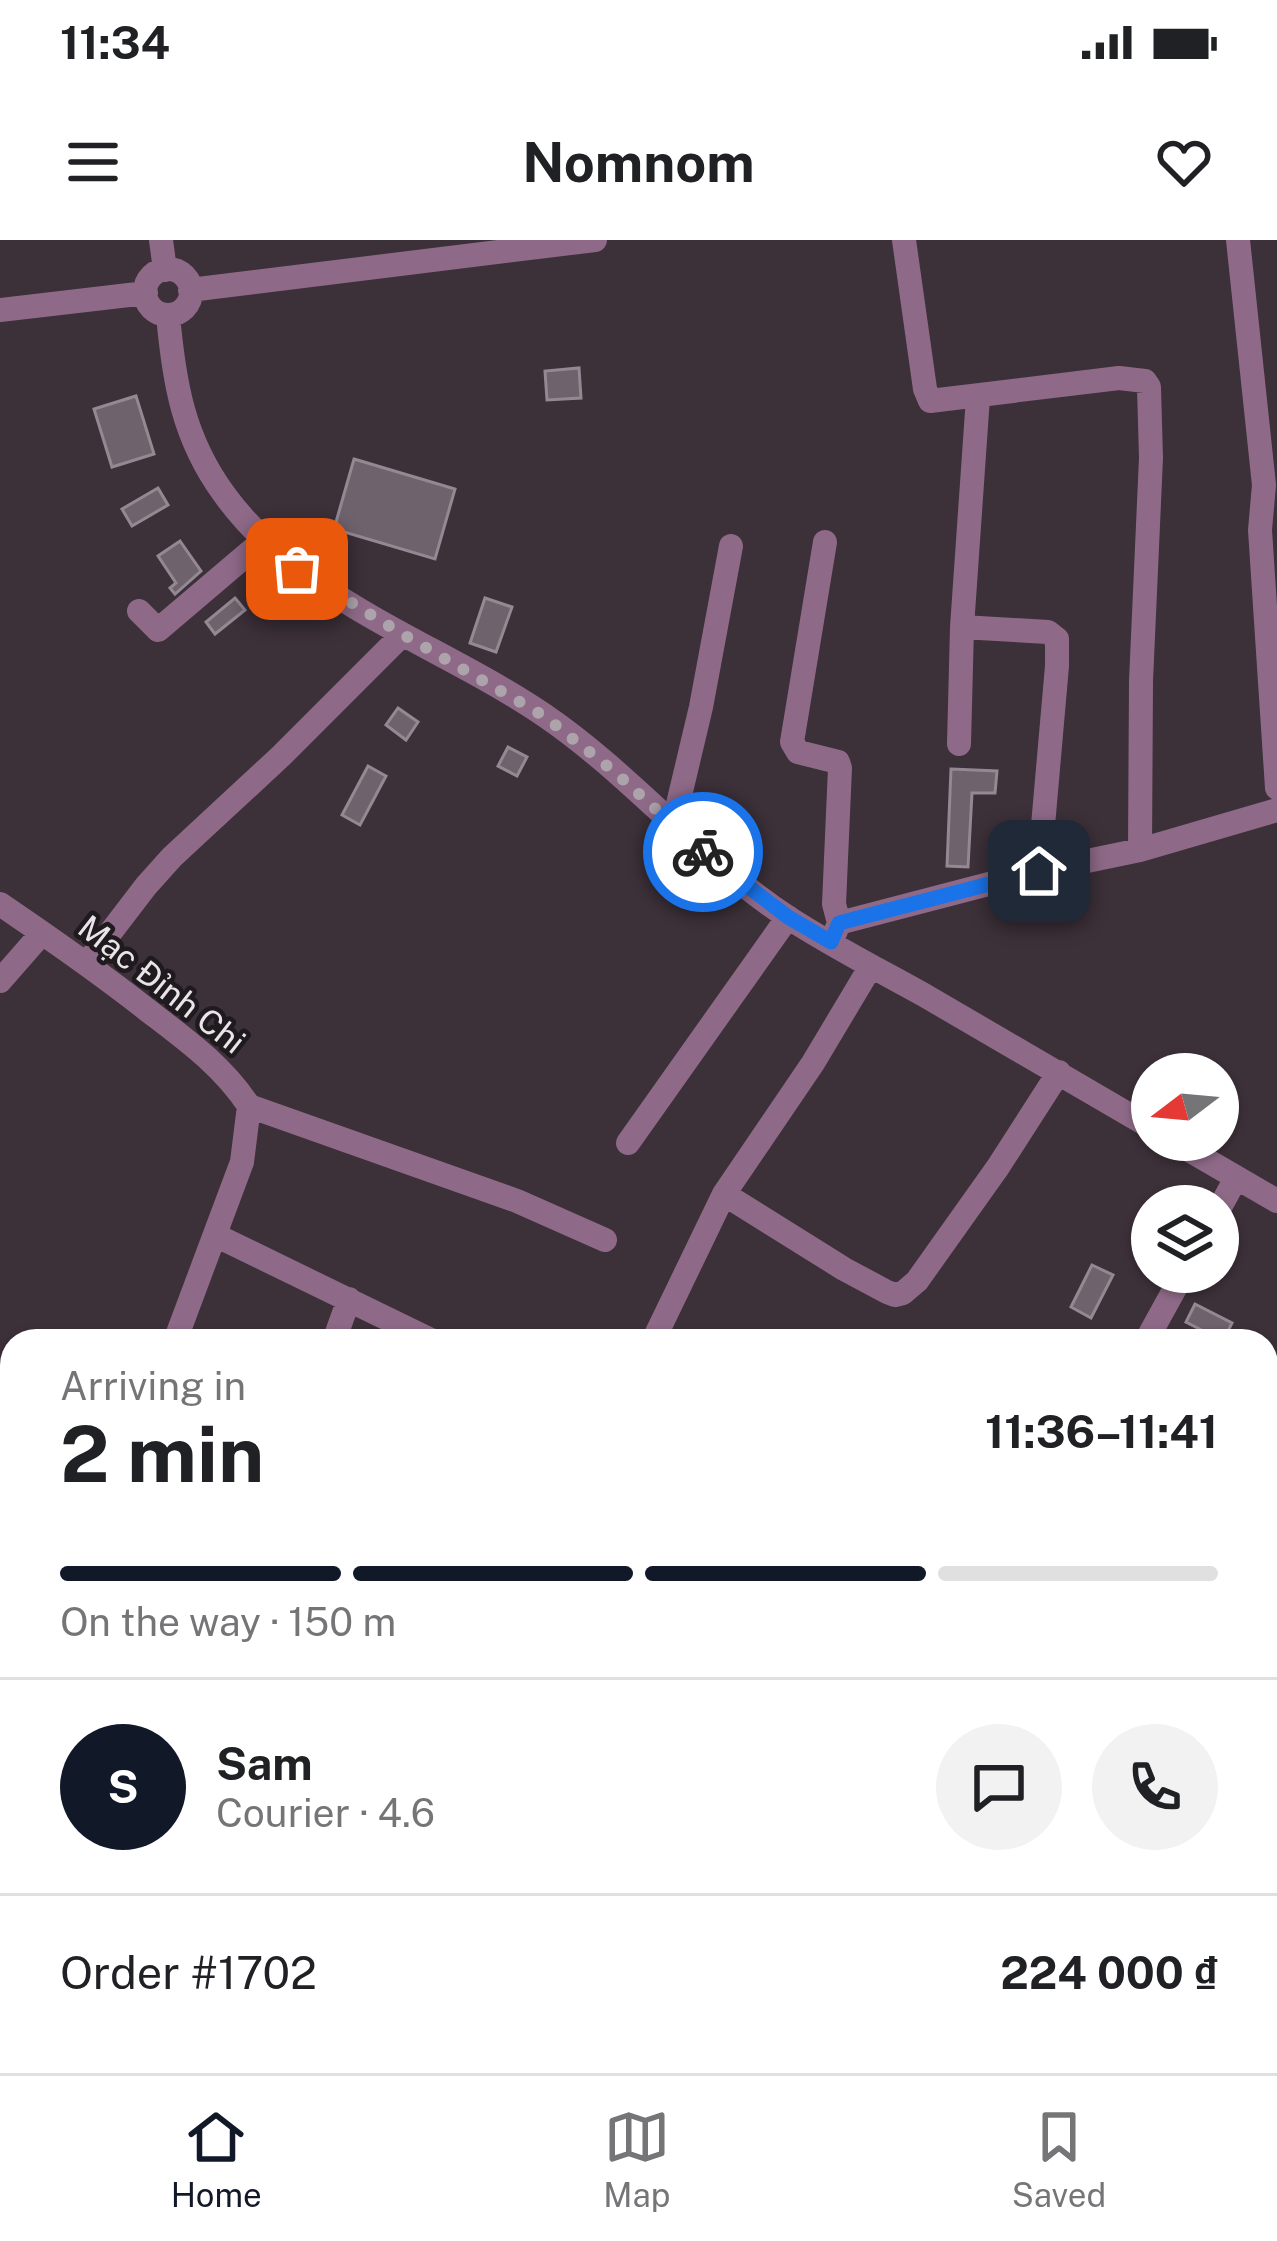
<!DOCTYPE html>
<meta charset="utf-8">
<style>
body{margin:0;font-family:"Public Sans",sans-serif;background:#f2f2f2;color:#202124;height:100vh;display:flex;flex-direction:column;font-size:45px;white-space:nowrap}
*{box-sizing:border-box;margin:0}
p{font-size:39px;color:#757577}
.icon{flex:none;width:66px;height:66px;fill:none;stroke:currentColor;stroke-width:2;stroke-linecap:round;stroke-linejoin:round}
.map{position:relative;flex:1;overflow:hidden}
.drawer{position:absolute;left:0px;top:1089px;width:1278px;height:744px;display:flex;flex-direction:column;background:#fff;border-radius:36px 36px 0 0;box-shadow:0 3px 9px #0004}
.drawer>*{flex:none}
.needle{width:78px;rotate:254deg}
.controls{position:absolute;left:1131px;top:813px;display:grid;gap:24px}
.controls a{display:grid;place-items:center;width:108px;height:108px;border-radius:50%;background:#fff;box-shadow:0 3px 9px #0004;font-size:60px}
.pin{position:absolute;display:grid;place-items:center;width:102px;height:102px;color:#fff;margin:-51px;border-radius:24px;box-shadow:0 6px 18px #0006}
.courier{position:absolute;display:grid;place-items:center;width:120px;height:120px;margin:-60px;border:9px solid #1a73e8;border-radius:50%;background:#fff;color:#222;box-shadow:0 3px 15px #0007}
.headline em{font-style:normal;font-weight:700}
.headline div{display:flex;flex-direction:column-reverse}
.headline{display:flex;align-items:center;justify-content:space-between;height:204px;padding:0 60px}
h1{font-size:78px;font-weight:700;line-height:90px}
.bar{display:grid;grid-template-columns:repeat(4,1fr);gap:18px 12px;align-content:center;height:144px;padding:0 60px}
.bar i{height:15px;border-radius:9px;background:#e0e0e0}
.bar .selected{background:#111827}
.bar p{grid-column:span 4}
.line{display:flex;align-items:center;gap:30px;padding:0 60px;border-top:3px solid #e0e0e0}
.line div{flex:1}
.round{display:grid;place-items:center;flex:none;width:126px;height:126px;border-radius:63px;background:#f2f2f2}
.status{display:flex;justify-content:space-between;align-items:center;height:84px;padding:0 60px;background:#fff;direction:ltr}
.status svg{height:33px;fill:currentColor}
header{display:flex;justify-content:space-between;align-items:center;height:156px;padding:0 60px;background:#fff;font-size:54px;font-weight:700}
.tab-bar{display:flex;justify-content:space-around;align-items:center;height:168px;border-top:3px solid #e0e0e0;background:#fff;font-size:33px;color:#757577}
.tab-bar a{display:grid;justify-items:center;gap:6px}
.tab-bar .selected{color:#111827}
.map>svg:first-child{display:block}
.building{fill:#6e626c;stroke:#958893;stroke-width:3}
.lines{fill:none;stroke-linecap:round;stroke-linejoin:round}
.minor{stroke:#8f6a88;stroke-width:24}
.done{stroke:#ada4ab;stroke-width:12;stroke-dasharray:0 21.6}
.route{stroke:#1a73e8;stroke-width:15}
.labels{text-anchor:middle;stroke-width:9;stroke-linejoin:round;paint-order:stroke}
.street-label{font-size:33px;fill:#eae3e8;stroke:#1f1a1e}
</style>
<div class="status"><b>11:34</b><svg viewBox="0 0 49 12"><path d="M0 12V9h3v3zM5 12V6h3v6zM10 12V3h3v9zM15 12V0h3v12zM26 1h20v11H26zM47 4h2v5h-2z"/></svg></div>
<header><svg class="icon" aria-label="menu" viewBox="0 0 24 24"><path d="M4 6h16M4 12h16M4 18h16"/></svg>Nomnom<svg class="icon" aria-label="heart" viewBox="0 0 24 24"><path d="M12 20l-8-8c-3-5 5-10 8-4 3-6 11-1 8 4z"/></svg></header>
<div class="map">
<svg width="1277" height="1833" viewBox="0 0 1277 1833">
<rect width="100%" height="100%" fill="#3c3039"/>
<path class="building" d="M579,128L581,158L547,160L545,131Z
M136,156L154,214L112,227L94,169Z
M354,219L455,249L435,319L334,289Z
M158,248L168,265L132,286L122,269Z
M180,301L201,331L175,354L170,348L176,343L158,316Z
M235,358L245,370L215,394L206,382Z
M485,358L512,367L496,412L470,403Z
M398,468L418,482L406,500L386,485Z
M508,507L527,517L517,536L498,526Z
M368,526L386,536L360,585L342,575Z
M951,529L997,531L995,553H972L968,627L947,626Z
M1092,1025L1113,1035L1091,1078L1071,1067Z
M1195,1064L1232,1083L1223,1101L1186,1082Z"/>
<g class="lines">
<path class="minor" d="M161,0L165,30
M904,0L925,149L930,161L1119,138L1145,141L1149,147L1151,218L1141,441L1140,610
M1238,0L1264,245L1260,290L1277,548
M145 52a23 23 0 1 1 46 0a23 23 0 1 1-46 0Z
M190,50L595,0
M0,70L146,53
M168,75C174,142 183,198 224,254C302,362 438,403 544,475C632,535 700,620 789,678C832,706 879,730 924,755C1000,799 1076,843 1152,888
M825,302L792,502L798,512L838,522L840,528L834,664L839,683L833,698
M139,371L158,390L265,299
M962,387L1048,392L1057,399V426L1039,631
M959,504L962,387L978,157
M673,585L701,467L731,306
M0,664C50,698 99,732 146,769C185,799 222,825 249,866L242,922L175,1101
M839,683L1039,631L1140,610L1277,570
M87,723L146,646L172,617L281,516L402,395
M0,741L42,693
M249,866L517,961L605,1000
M1172,900L1277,961
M628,903L788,677
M724,954L844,1029L887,1052L895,1055L903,1053L917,1041L998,927L1059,832
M1218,971L1236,938
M215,995L433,1101
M334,1101L349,1059
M653,1101L724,954L813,823L871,726
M1146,1101L1184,1032
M0,1450L12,1438
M523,1821L534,1833
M770,1821L774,1833
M978,1821L994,1833
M388,1833L395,1821"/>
</g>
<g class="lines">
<path class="done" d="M297,329L402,394L544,476L616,533L703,612"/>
<path class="route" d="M703,612L788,677L831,702L839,683L1039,631"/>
</g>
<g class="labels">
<g class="street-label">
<text transform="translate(162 744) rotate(38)" y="12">Mạc Đỉnh Chi</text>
</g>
</g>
</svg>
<div class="controls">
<a><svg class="needle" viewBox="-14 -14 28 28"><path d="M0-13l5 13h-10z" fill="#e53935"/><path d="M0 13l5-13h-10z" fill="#757577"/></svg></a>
<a><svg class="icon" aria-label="layers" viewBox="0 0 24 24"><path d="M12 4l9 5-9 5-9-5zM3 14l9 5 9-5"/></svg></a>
</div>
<div class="pin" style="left:297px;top:329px;background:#ea580c"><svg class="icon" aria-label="bag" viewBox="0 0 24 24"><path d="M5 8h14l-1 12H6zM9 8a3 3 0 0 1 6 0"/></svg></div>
<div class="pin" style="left:1039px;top:631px;background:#1f2937"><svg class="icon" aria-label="home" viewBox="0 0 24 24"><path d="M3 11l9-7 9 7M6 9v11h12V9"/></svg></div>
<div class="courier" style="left:703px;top:612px"><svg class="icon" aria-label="bike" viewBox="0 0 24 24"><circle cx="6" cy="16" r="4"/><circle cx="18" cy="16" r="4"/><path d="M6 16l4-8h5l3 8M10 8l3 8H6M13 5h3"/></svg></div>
<section class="drawer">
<div class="headline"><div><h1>2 min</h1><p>Arriving in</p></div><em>11:36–11:41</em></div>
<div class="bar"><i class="selected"></i><i class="selected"></i><i class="selected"></i><i></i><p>On the way · 150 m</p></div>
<div class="line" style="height:216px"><b class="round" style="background:#111827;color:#fff">S</b><div><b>Sam</b><p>Courier · 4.6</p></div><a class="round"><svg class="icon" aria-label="chat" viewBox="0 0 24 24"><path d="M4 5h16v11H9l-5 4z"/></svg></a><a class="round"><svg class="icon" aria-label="phone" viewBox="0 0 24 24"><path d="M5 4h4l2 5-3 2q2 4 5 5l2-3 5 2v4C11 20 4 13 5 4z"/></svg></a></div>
<div class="line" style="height:156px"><div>Order #1702</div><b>224 000 ₫</b></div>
</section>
</div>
<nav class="tab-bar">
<a class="selected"><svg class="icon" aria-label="home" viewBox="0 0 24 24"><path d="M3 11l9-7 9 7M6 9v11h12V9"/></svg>Home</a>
<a><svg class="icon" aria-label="map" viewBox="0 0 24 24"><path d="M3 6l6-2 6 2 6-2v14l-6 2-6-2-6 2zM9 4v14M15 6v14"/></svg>Map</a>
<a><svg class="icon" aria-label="saved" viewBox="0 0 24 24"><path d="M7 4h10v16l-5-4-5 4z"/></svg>Saved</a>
</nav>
